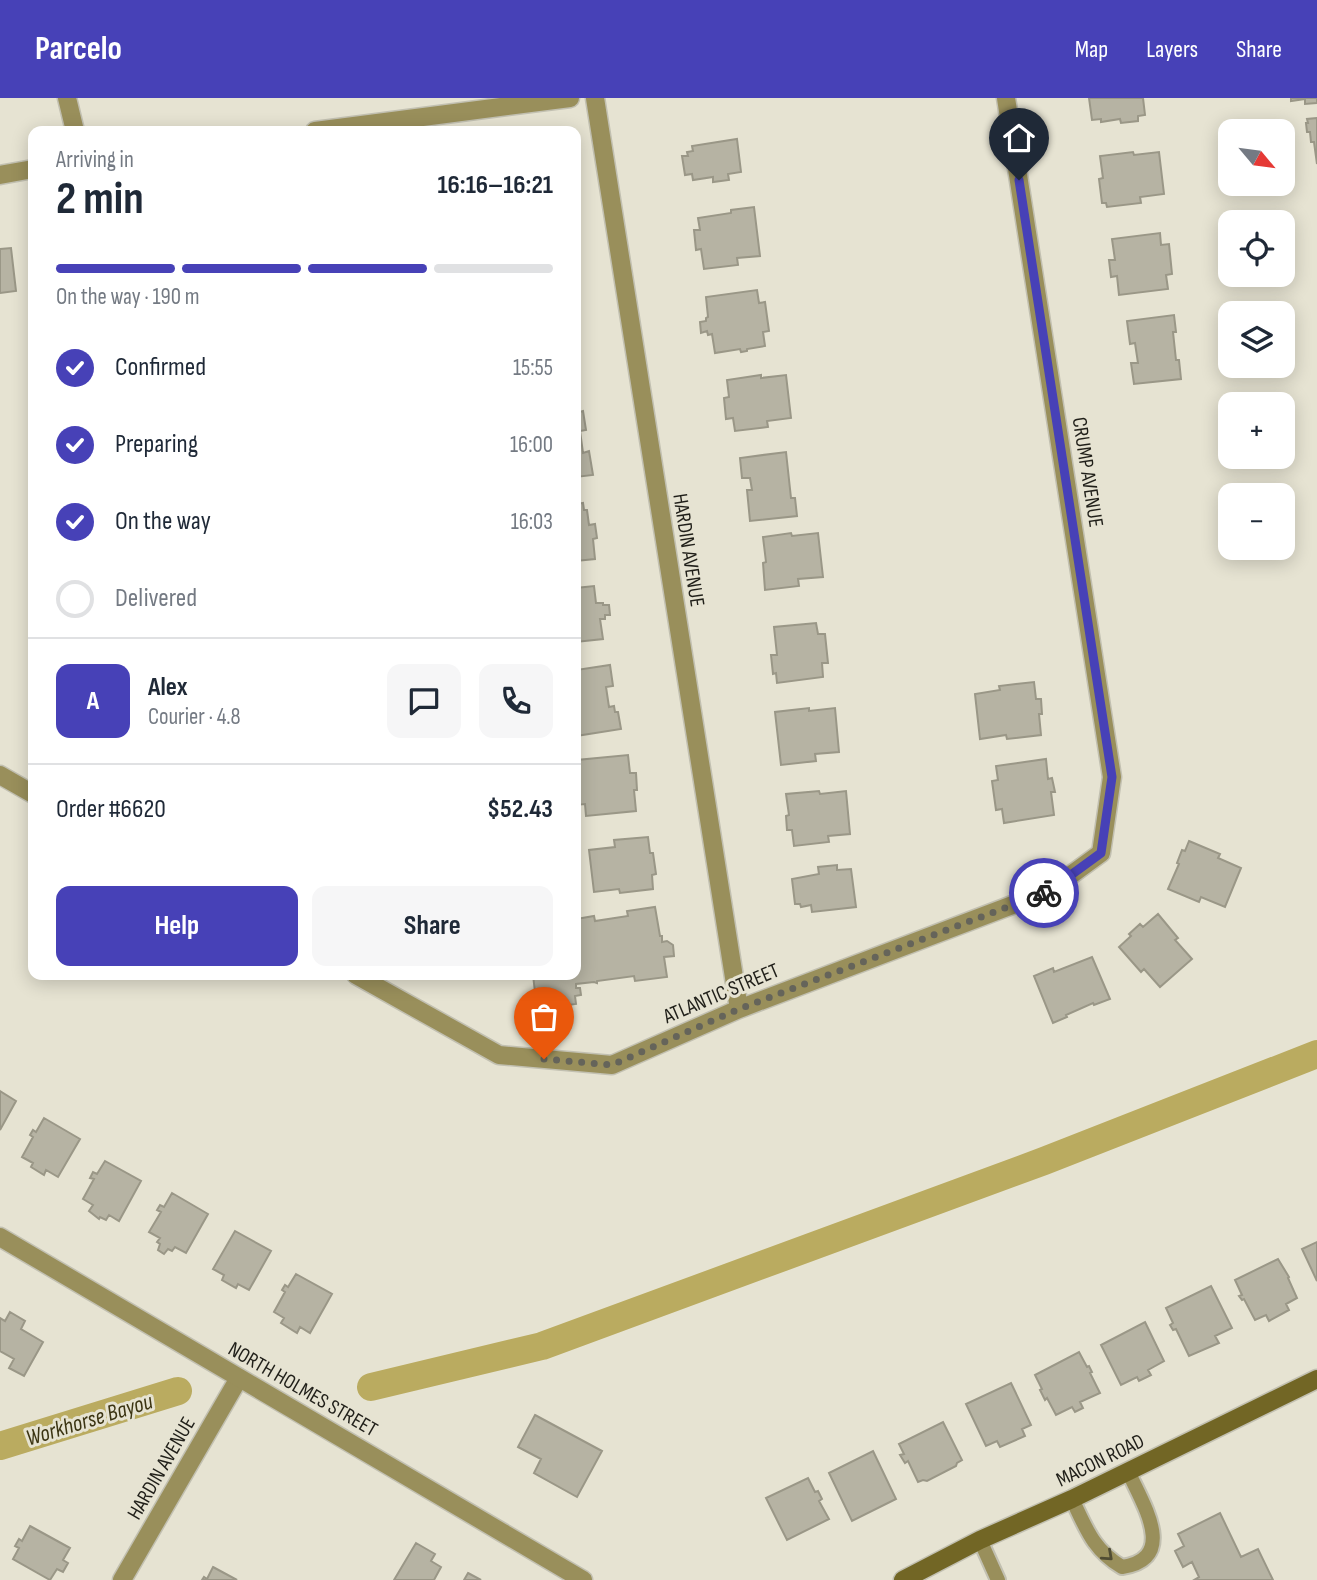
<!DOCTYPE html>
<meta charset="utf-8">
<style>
body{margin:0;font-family:"Sofia Sans Condensed",sans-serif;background:#f6f6f7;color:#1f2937;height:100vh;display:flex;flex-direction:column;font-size:26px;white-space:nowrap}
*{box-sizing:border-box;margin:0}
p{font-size:23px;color:#747a83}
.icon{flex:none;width:38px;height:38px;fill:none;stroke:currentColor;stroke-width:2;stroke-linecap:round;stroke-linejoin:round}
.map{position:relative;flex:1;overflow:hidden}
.details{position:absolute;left:28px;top:28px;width:553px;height:854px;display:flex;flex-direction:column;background:#fff;border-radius:14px;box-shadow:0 4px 18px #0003}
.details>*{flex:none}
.needle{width:46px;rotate:119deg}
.buttons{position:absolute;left:1218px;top:21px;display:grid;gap:14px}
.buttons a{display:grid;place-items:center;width:77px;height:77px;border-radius:14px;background:#fff;box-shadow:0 4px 18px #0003;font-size:35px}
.pin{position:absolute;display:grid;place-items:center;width:60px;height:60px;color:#fff;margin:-72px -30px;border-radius:50% 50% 50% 0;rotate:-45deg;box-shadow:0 0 7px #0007}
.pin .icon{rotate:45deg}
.courier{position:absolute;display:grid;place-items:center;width:70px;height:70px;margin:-35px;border:5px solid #4741b7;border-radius:50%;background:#fff;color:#222;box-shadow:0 2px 9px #0007}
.head em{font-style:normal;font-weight:700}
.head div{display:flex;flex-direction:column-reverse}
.head{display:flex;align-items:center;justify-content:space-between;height:119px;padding:0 28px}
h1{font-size:46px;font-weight:700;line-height:52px}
.bar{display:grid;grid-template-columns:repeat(4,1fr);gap:10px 7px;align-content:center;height:84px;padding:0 28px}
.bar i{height:9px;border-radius:5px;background:#e0e1e3}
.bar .active{background:#4741b7}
.bar p{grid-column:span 4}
.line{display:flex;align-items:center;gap:18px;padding:0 28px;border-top:2px solid #e0e1e3}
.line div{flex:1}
.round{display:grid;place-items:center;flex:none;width:74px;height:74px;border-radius:14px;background:#f6f6f7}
ol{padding:0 28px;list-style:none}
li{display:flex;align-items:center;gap:21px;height:77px}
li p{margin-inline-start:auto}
li .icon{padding:7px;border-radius:50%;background:#4741b7;color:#fff;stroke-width:4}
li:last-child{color:#747a83}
li i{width:38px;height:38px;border:4px solid #e0e1e3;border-radius:50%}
.action{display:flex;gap:14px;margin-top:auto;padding:14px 28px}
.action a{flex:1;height:80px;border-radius:14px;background:#4741b7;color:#fff;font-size:28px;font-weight:700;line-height:80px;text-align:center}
.action a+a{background:#f6f6f7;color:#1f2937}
header{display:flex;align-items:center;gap:42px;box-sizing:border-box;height:98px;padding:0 35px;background:#4741b7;color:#fff}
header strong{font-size:33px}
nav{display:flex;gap:38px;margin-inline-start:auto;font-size:24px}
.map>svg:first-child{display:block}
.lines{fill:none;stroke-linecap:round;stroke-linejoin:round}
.canal{stroke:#baab60;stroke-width:28}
.building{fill:#b6b3a3;stroke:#9a9787;stroke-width:2}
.service-casing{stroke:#c2c0b1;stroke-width:18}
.minor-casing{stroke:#c2c0b1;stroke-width:21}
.tertiary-casing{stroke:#c2c0b1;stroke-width:21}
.secondary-casing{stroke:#c2c0b1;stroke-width:21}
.service{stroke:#998f5b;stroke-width:14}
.minor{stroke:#998f5b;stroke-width:18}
.tertiary{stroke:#998f5b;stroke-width:18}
.secondary{stroke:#726625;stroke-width:18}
.oneway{stroke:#504c33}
.done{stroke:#65645a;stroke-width:7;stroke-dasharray:0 12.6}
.route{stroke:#4741b7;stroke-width:9}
.labels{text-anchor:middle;stroke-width:6;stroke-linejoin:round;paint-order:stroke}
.street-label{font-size:21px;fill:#201f19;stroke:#e6e3d2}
.water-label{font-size:23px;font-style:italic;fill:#3b3412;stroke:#e6e3d2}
</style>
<header>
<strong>Parcelo</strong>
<nav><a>Map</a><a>Layers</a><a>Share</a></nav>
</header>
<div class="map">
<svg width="1317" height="1482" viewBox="0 0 1317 1482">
<rect width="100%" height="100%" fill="#e6e3d2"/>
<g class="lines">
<path class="canal" d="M371,1289L542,1248L1044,1063L1317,956
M0,1348L178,1293"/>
</g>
<path class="building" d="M1089,0H1143L1145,17L1138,18V23L1121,25L1120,21L1101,24V21L1092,22Z
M1291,0H1317V5L1305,6V1L1291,3Z
M1317,20V66L1314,44H1311L1310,34H1307L1306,25H1308L1307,21Z
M737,41L741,74L728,76L729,82L713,84V79L693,82L692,76L685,77L682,58H688L687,54L693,53L692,48Z
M1133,54L1134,57L1159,54L1164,96L1140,99L1141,105L1107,109L1106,105H1102L1099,81L1103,80L1100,58Z
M754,109L760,158L737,160L738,167L704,171L701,151L696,152L694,132H700L698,120L731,115V112Z
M1160,135L1161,147L1169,146L1172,176L1166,177L1168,191L1119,197L1117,178L1111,179L1109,162H1115L1112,141Z
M11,150L16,193L0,195V151Z
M757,192L759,205L765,204L769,233L763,234L765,248L747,251V253L741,254L740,251L715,255L712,236L708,237L707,233L701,235L700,224L706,223V220L708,219L706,199Z
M1174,217L1176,234H1173L1176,262H1179L1181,281L1134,286L1131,265H1138L1135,245L1130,246L1127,223Z
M761,277V280L786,277L791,320L767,323L768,329L735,333L733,320L726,321L724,300L729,299L727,282Z
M583,313L586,332L580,333L583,355L589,353L593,377L576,379V315Z
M786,354L791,400H795L797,418L750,423L747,392H752L750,380H742L740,360Z
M583,405L584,412H587L589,427L595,426L597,440L593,441L595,461L576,463V406Z
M791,435L792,438L818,435L823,479L798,481L799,488L765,492L763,465L766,464L763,439Z
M594,488L596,505H603V507H609L610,517H605V521H600L603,541L576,544V490Z
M816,525L818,536H825L828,565H822L823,579L777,585L776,575L773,576L771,557H777L774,529Z
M610,567L613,588L606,589L609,609L614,608L615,614H618L621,631L576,638V572Z
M1034,584L1036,601H1041L1042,616H1039L1041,637L1007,641L1006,637L980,641L975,596L1000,592L999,588Z
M809,610V613L835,610L839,654L815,656L816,663L781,667L775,614Z
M628,657L630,675H636L637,692H634L636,713L586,718L585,706L576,707V674H578L577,662Z
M1046,661L1048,681L1052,680L1055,694H1051L1054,717L1004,725L1002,711L996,712L992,683L998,682L996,668Z
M819,693L820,696L846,693L850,736L828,738L829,744L794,748L792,732H787L786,718L789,717L786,696Z
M648,739L650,755H653L656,776L652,777L653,791L620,795L619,791L594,794L589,752L615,749L614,742Z
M1189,743L1220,756L1218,760L1241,770L1225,809L1201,799L1199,804L1168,791L1179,766L1177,765L1182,752L1185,753Z
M837,767V772L851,771L856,809L812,814L811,807L801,809L800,806H795L792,781L819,776L818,769Z
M655,809L660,838H662V844L667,843L673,847L674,858L664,859L667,879L635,883L634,878L597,883V885L594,884L576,886V890H580L581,897L575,898L576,906L537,911L533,877H576V821L594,818L595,823L628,818L627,813Z
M1158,816L1178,840L1175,842L1192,861L1160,889L1144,871L1141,874L1119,849L1131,838L1129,836L1140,826L1143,829Z
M1092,859L1110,901L1094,907L1093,905L1066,917L1067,919L1053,925L1034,878L1053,870L1054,874Z
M0,993L16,1003L0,1032Z
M44,1020L80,1041L58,1079L46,1072L44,1077L31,1069L33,1065L22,1059L33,1039L30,1037L33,1032L36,1034Z
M105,1063L141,1083L119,1123L109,1117L106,1122L100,1119L99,1121L89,1113L93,1107L83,1101L94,1081L90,1080L93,1074L97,1076Z
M172,1095L208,1116L186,1155L175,1149L172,1153L168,1151L164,1156L158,1152L160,1146L157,1144L160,1140L149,1134L161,1114L157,1112L160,1107L164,1109Z
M235,1133L271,1153L249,1192L238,1186L236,1190L222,1182L224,1177L213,1171Z
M1317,1144V1183L1302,1151Z
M1278,1161L1289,1179L1288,1180L1297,1200L1286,1206L1289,1212L1269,1223L1266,1217L1255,1222L1244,1201L1242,1202L1239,1198L1242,1197L1235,1182Z
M296,1176L332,1196L310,1235L300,1229L297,1235L281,1225L284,1220L274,1214L285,1194L282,1192L285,1187L288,1189Z
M1211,1188L1232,1230L1215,1238L1219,1245L1189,1258L1176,1231L1173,1232L1170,1227L1173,1225L1166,1210Z
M10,1214L25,1223L21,1231L43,1244L24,1278L9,1270L14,1261L0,1253V1220L5,1223Z
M1145,1224L1164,1263L1148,1272L1151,1277L1139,1283L1137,1279L1121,1287L1101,1247Z
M1079,1254L1087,1269L1089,1268L1092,1274L1090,1275L1100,1295L1080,1304L1083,1310L1075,1314L1072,1309L1056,1317L1047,1300L1045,1302L1040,1292L1042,1291L1035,1277Z
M1011,1285L1031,1327L1022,1331L1025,1338L1000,1349L997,1343L986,1348L966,1306Z
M535,1317L602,1353L577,1399L534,1375L541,1361L518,1349Z
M943,1324L962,1362L957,1365L956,1368L927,1383L923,1382L918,1384L908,1363L905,1365L900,1357L904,1356L899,1346Z
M873,1353L896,1401L852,1423L829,1375Z
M808,1380L815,1394L818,1393L822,1401L819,1403L829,1421L787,1442L766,1400Z
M1220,1415L1241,1459L1258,1451L1273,1482H1194L1199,1479L1192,1464L1183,1469L1175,1453L1184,1448L1178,1436Z
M30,1428L70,1450L63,1462L68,1465L63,1474L57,1471L50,1482L13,1461L19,1450L15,1448L19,1441L22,1443Z
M416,1445L435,1456L431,1463L441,1469L434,1482H394Z
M213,1469L237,1482H202L204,1479L207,1481Z
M468,1475L481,1482H464Z"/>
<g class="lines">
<defs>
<path id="service" d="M1072,1401C1086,1430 1093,1452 1122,1469C1179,1460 1142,1405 1128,1373
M980,1442L998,1482"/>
<path id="minor" d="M67,0L75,33
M595,0L739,911
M315,33L570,0
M0,77L33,71
M0,677L33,696
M356,877L499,957L612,967L739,911L1049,793L1101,755L1112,679L1006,0
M122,1482L239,1280"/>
<path id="tertiary" d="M0,1139L583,1482"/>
<path id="secondary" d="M903,1482L980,1442L1072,1401L1317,1281"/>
</defs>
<use href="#service" class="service-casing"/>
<use href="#minor" class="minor-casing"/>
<use href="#tertiary" class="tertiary-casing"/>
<use href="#secondary" class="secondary-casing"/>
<use href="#service" class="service"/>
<use href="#minor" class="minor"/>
<use href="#tertiary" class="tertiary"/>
<use href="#secondary" class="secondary"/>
</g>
<defs><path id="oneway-chevron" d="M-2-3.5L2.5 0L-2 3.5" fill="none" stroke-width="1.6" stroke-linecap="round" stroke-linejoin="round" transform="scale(1.75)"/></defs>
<use class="oneway" href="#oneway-chevron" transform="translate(1108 1458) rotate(42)"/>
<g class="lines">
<path class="done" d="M544,961L612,967L739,911L1044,795"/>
<path class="route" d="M1019,82L1112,679L1101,755L1049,793L1044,795"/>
</g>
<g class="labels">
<g class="street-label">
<text transform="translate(1088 374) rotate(81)" y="7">CRUMP AVENUE</text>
<text transform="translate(689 452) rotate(81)" y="7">HARDIN AVENUE</text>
<text transform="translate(721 895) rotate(-23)" y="7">ATLANTIC STREET</text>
<text transform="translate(303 1291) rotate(30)" y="7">NORTH HOLMES STREET</text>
<text transform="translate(1100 1362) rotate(-26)" y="7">MACON ROAD</text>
<text transform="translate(161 1370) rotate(-60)" y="7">HARDIN AVENUE</text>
</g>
<g class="water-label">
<text transform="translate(89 1321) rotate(-17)" y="8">Workhorse Bayou</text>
</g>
</g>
</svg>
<div class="buttons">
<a><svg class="needle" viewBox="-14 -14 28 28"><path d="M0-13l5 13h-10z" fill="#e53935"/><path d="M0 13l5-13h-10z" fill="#747a83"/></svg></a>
<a><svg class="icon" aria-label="locate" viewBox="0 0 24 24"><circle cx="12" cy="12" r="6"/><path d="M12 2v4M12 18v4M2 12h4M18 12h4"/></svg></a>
<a><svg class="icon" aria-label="layers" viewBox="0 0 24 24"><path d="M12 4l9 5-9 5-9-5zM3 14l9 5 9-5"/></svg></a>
<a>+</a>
<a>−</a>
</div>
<div class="pin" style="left:544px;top:961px;background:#ea580c"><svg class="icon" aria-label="bag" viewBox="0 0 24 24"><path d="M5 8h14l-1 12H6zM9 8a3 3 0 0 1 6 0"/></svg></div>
<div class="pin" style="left:1019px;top:82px;background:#1f2937"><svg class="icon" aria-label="home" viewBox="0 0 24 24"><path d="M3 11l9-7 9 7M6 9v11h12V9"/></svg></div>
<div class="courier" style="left:1044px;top:795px"><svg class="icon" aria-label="bike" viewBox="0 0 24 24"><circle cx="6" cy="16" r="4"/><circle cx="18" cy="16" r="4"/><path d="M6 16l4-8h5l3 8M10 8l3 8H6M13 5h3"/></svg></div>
<section class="details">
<div class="head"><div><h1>2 min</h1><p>Arriving in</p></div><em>16:16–16:21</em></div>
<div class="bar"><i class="active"></i><i class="active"></i><i class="active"></i><i></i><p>On the way · 190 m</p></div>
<ol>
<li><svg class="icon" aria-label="check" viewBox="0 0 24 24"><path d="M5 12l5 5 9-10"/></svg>Confirmed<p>15:55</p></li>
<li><svg class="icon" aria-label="check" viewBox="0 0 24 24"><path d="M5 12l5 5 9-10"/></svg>Preparing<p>16:00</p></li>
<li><svg class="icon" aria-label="check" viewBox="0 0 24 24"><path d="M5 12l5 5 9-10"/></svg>On the way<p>16:03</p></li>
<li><i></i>Delivered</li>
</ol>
<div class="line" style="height:126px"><b class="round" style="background:#4741b7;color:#fff">A</b><div><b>Alex</b><p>Courier · 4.8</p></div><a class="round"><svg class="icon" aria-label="chat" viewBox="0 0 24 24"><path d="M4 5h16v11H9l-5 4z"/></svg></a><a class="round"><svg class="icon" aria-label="phone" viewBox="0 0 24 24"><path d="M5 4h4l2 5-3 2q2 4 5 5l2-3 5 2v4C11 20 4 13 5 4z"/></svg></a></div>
<div class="line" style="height:91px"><div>Order #6620</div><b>$52.43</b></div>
<div class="action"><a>Help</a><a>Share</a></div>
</section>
</div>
